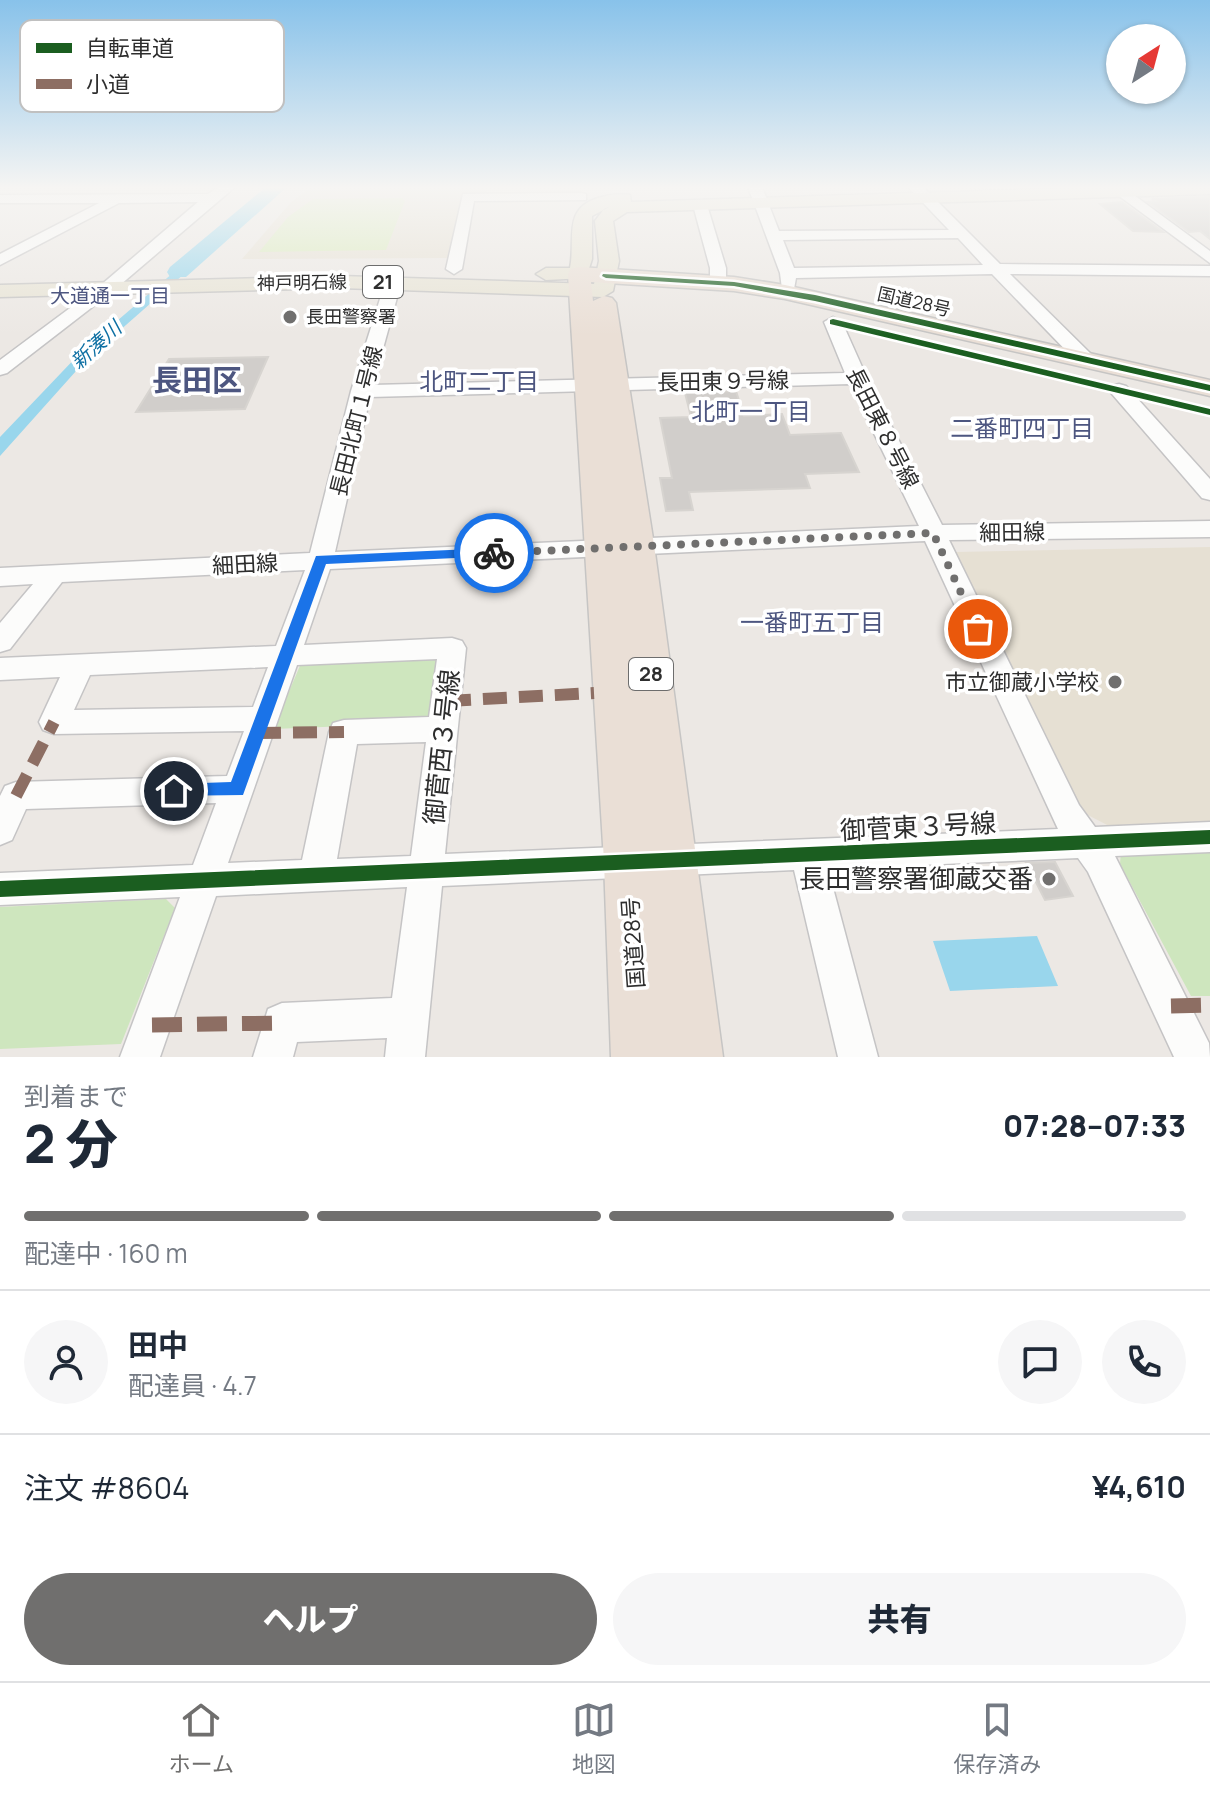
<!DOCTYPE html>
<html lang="ja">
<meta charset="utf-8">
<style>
body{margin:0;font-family:Manrope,"Noto Sans JP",sans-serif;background:#f6f6f7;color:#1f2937;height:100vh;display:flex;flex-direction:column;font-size:30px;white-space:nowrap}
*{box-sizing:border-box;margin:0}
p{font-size:26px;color:#747a83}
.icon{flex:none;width:44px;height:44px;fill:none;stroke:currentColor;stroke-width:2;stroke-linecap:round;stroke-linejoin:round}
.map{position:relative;height:1057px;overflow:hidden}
.sheet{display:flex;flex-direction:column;background:#fff;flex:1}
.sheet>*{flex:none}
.needle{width:52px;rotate:36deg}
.tools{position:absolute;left:1106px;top:24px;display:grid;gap:16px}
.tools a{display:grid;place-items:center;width:80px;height:80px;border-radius:50%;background:#fff;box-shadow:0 2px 6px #0004;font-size:40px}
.pin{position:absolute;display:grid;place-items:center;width:68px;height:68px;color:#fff;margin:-34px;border:4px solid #fff;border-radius:50%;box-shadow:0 2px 8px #0007}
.courier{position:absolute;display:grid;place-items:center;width:80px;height:80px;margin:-40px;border:6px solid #1a73e8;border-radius:50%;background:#fff;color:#222;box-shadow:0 2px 10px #0007}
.overview em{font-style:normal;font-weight:800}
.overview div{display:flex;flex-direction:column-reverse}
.overview{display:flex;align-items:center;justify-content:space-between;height:136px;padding:0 24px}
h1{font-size:52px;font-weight:800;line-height:60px}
.bar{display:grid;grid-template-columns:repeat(4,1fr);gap:12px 8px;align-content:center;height:96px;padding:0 24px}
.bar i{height:10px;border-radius:6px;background:#e0e1e3}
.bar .selected{background:#706f6e}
.bar p{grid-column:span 4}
.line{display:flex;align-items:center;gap:20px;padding:0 24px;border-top:2px solid #e0e1e3}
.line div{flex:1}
.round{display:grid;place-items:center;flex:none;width:84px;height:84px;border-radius:42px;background:#f6f6f7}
.primary-button{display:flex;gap:16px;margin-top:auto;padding:16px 24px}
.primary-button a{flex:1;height:92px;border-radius:48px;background:#706f6e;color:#fff;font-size:32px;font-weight:800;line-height:92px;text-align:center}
.primary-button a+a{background:#f6f6f7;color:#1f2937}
.menu{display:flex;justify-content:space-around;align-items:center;height:112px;border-top:2px solid #e0e1e3;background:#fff;font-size:22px;color:#747a83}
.menu a{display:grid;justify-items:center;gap:4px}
.menu .selected{color:#706f6e}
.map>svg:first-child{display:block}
.education{fill:#e6e0d3}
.green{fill:#cee6be}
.pitch{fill:#d9eabb}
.water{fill:#99d6ec}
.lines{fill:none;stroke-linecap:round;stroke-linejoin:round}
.river{fill:#99d6ec;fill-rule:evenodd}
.building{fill:#d1cecb;stroke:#d7d4d0;stroke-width:2}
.minor-casing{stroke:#c5c4c5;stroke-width:3}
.major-casing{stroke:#c6c5c4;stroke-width:3}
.highway-casing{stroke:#c6c5c4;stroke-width:3}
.minor{fill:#fcfcfb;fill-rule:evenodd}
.major{fill:#e8e4d6;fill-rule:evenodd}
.highway{fill:#eadfd6;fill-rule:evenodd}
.quiet-far1{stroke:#8d6e63;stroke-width:12;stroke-dasharray:24 12;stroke-linecap:butt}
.quiet{stroke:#8d6e63;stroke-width:15;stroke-dasharray:30 15;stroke-linecap:butt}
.cycleway-casing{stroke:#fff;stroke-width:5}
.cycleway{fill:#1b5e20;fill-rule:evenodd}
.route{fill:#1a73e8}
.done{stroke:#706f6e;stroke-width:8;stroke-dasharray:0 14.4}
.poi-dot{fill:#706f6e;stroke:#fff;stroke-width:3}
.labels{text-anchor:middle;stroke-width:7;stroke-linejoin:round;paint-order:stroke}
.far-street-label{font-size:18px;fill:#2e2e2e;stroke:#fff}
.far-poi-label{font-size:18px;fill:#2e2e2e;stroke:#fff;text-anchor:start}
.shield{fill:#fff;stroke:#6d6d6d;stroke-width:2}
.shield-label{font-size:20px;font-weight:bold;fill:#2e2e2e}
.far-neighbourhood-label{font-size:20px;fill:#4d5680;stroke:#fff}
.far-water-label{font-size:20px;font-style:italic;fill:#0d6fa3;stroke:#fff}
.street-label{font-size:22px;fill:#2e2e2e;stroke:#fff}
.poi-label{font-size:22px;fill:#2e2e2e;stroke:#fff;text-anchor:end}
.neighbourhood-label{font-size:24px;fill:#4d5680;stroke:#fff}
.near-street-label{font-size:26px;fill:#2e2e2e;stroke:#fff}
.near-poi-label{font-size:26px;fill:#2e2e2e;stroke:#fff;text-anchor:end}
.district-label{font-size:30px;font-weight:bold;fill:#4d5680;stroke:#fff}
.key{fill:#fff;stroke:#c0c0c0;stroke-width:2}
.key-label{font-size:22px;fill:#2e2e2e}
</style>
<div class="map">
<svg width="1210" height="1057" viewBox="0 0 1210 1057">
<rect width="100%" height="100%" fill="#ece8e4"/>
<path class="education" d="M312,187H488L486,194L465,195L454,258L242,259L291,202Z
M1210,547V822L1111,827L1084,813L955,552Z"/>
<path class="green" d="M430,655L442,662L434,713L423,723L273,729L302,661Z
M1210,847V996H1191L1120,864L1121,851Z
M166,899L175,908L121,1044L0,1049V907Z"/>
<path class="pitch" d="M402,198L405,201L386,250L259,252L288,217L313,199Z"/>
<path class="water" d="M273,187H283L85,361L0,456V437L82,351Z
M1037,936L1058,986L950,991L933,941Z"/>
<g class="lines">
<path class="river" d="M266,187H287L186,277H170L167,272L170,267Z"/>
</g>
<path class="building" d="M1210,197V239L1200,231L1189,232L1148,202L1156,201L1152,199Z
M1122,202L1163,232L1133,231L1100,204Z
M268,357L245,409L136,412L169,359Z
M736,391L744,416L782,414L790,435L841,433L859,472L805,474L810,488L689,492L693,510L666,511L660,478H672L660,418L691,417L685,393Z
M1055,862L1073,896L1045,900L1026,863Z"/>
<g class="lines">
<defs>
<path id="minor" d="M219,187H235L113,291L7,373L0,375V360L101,285L198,202L119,203L0,265V254L99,203H0V195L208,194Z
M748,187H762L779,231L949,230L908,187H923L1000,264L1210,266V276L1010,274L1093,356L1095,360L1086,366L1079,364L992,274L796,278L794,289H782L780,273ZM958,238L983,265L794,268L783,240Z
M1107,187H1123L1210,251V263Z
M581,193L586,194V200L474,201L462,269L454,274L446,269L463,194Z
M700,201L707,205L726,268V282L718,287L710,282V268L693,205Z
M393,278L401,283L373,385L845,373L824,322L833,317L842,322L867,378L942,525L1210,521V537L949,540L1079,805L1095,827L1210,822V852L1115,856L1209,1043L1210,1057H1174L1088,872L1078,858L828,869L878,1057H838L794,870L442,886L425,1057H385L387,1038L297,1042L293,1057H253L268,1009L282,1003L392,998L407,887L216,896L160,1057H120L180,897L0,905V873L193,865L216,803L26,809L12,840L0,845V796L5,786L16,782L227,776L244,731L54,734L43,730L39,722L60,677L0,680V658L276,646L305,570L62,582L10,649L0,652V623L33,584L0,586V568L310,553L351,391L385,283ZM850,384L919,526L335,552L370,397ZM925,541L1058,829L445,854L466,648L462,641L452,638L304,645L330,569ZM437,659L429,717L344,720L333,723L329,732L302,860L228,863L297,665ZM268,667L253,707L74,710L90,675ZM426,742L411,856L337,859L357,744Z
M1119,384L1126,386L1210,479V500L1202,498L1112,394L1109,390L1112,386Z"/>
<path id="major" d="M1107,187H1210V194L627,212L613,221L619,261L613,291L603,297L340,288L0,297V285L340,276L594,284L599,261L595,221L604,209L611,206L592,216V259L586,278L546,280L536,274L546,268H570C576,239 562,209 598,198C608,195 620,193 630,195L631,202Z"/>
<path id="highway" d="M579,267L734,277L785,285L1210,380V396L785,299L734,291L591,282L593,301L604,296L612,298L616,303L654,545L723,1057H611L604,861L568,274L571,269Z"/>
</defs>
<use href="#minor" class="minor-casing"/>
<use href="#major" class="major-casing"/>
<use href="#highway" class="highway-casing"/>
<use href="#minor" class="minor"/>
<use href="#major" class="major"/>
<use href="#highway" class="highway"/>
<path class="quiet-far1" d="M447,701L594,693
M257,733L344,732
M16,796L54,722"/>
<path class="quiet" d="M1171,1006L1210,1005
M152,1025L282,1023"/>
<defs>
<path id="cycleway" d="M603,274L734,282L815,295L1210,385V391L815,301L734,286L606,278L602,276Z
M833,319L1210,409V415L830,324V320Z
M1210,830V844L0,897V881Z"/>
</defs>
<use href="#cycleway" class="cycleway-casing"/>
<use href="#cycleway" class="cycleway"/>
</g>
<linearGradient id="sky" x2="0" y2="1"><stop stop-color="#88c2ea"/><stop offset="0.56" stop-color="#f6f5f3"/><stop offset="1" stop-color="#f6f5f3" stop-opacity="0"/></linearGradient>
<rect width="1210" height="335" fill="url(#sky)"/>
<path class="route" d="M494,548L499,550V556L326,564L243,795L167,796L165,791L167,786L174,784L231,782L316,556Z"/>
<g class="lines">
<path class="done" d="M494,553L933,533L978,629"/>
</g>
<g class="poi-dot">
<circle cx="290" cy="317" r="8"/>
<circle cx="1115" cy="682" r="8"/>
<circle cx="1049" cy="879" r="8"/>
</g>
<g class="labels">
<g class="far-street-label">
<text transform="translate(302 283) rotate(-1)" y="6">神戸明石線</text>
<text transform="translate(914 302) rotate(13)" y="6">国道28号</text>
</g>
<g class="far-poi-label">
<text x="306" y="323">長田警察署</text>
</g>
<g class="shield">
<rect x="363" y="266" width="40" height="32" rx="6"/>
<rect x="629" y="658" width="44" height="32" rx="6"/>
</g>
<g class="shield-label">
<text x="383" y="289">21</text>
<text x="651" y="681">28</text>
</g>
<g class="far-neighbourhood-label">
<text x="110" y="303">大道通一丁目</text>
</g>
<g class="far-water-label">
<text transform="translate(96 345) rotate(-42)" y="7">新湊川</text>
</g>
<g class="street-label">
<text transform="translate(723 381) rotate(-1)" y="8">長田東９号線</text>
<text transform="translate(356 421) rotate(-76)" y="8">長田北町１号線</text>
<text transform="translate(883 428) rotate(63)" y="8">長田東８号線</text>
<text transform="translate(1012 532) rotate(-1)" y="8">細田線</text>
<text transform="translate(245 564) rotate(-3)" y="8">細田線</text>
<text transform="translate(633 943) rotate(-94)" y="8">国道28号</text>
</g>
<g class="poi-label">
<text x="1099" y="690">市立御蔵小学校</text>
</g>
<g class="neighbourhood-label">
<text x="479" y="390">北町二丁目</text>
<text x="751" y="420">北町一丁目</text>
<text x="1022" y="437">二番町四丁目</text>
<text x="812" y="631">一番町五丁目</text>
</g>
<g class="near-street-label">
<text transform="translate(442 747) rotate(-84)" y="9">御菅西３号線</text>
<text transform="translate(918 827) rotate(-3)" y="9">御菅東３号線</text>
</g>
<g class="near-poi-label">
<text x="1033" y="888">長田警察署御蔵交番</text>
</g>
<g class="district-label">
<text x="197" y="391">長田区</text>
</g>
</g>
<rect x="20" y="20" width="264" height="92" rx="12" class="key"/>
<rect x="36" y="43" width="36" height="10" fill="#1b5e20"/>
<rect x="36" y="79" width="36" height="10" fill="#8d6e63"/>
<g class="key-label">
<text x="86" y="56">自転車道</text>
<text x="86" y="92">小道</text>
</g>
</svg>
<div class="tools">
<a><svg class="needle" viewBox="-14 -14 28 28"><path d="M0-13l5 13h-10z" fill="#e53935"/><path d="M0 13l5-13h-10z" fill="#747a83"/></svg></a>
</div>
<div class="pin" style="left:978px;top:629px;background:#ea580c"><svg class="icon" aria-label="bag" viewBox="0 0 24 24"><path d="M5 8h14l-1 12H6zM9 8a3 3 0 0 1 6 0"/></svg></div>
<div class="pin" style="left:174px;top:791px;background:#1f2937"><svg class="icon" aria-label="home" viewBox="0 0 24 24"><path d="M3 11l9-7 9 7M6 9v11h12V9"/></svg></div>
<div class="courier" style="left:494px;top:553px"><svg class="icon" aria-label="bike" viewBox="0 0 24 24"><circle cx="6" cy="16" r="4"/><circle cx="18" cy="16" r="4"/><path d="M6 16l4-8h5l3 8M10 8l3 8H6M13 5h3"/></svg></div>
</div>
<section class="sheet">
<div class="overview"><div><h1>2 分</h1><p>到着まで</p></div><em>07:28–07:33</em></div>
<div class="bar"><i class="selected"></i><i class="selected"></i><i class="selected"></i><i></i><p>配達中 · 160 m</p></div>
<div class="line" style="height:144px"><a class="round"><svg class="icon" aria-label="person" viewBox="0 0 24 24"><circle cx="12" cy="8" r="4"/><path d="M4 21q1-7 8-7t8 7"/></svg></a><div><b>田中</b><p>配達員 · 4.7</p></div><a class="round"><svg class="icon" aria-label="chat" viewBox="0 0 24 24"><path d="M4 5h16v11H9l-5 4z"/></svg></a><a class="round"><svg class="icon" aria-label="phone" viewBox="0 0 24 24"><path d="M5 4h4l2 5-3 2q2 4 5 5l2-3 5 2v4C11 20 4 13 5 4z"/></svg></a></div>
<div class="line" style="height:104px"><div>注文 #8604</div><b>¥4,610</b></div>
<div class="primary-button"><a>ヘルプ</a><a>共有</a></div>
</section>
<nav class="menu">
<a class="selected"><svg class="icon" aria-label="home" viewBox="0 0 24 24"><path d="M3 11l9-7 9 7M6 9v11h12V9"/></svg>ホーム</a>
<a><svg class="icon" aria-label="map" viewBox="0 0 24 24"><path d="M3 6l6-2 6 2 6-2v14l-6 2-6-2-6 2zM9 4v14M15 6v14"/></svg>地図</a>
<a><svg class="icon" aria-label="saved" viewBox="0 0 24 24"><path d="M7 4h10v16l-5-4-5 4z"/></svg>保存済み</a>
</nav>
